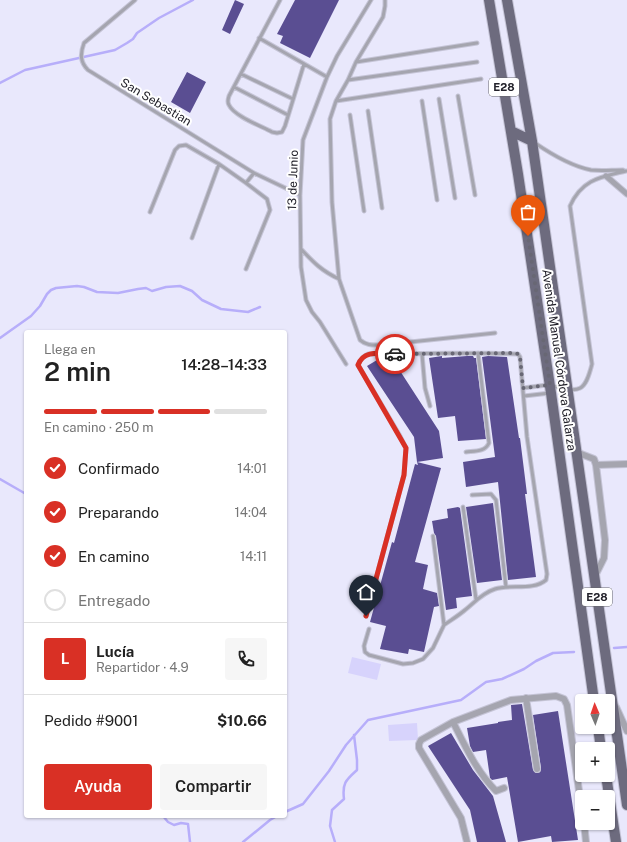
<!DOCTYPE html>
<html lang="es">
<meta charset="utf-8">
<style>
body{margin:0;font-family:"Public Sans",sans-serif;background:#f6f6f6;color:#222;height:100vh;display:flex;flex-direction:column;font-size:15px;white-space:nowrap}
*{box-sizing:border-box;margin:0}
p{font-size:13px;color:#767676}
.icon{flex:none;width:22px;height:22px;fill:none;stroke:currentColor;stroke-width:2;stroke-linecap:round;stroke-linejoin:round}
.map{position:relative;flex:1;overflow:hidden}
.side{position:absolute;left:24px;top:330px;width:263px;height:488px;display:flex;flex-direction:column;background:#fff;border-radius:4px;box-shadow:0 1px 3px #0004}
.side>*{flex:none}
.needle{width:26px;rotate:358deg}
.tools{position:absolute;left:575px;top:694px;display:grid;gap:8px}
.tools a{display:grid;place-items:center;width:40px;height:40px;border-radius:4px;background:#fff;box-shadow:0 1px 3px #0004;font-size:20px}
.pin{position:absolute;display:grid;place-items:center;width:34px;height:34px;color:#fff;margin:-41px -17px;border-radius:50% 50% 50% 0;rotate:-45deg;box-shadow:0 0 4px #0007}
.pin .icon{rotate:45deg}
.courier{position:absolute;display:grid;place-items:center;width:40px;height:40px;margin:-20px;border:3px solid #d93025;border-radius:50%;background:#fff;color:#222;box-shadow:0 1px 5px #0007}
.head em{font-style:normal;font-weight:600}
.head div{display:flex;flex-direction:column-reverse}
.head{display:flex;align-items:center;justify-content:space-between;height:68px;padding:0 20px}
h1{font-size:26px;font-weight:600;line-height:30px}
.bar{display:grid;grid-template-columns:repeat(4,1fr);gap:6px 4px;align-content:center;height:48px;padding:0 20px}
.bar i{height:5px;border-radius:3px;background:#e0e0e0}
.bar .selected{background:#d93025}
.bar p{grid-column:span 4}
.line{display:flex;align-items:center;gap:10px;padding:0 20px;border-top:1px solid #e0e0e0}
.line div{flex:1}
.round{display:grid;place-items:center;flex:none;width:42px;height:42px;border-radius:4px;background:#f6f6f6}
ol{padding:0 20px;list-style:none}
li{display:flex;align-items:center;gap:12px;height:44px}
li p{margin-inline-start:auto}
li .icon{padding:4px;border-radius:50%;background:#d93025;color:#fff;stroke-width:4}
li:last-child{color:#767676}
li i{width:22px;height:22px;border:2px solid #e0e0e0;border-radius:50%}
.primary-button{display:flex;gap:8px;margin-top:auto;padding:8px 20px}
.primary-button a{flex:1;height:46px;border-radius:4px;background:#d93025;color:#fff;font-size:16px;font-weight:600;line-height:46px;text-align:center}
.primary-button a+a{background:#f6f6f6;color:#222}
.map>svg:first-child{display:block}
.green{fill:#d7d3fc}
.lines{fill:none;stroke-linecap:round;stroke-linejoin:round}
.stream{stroke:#b7aefa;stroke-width:2.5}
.building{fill:#5a4e92}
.service-casing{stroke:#c5c4d6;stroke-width:5}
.pedestrian-casing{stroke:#c5c4d6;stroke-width:7}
.minor-casing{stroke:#c5c4d6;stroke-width:8}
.primary-casing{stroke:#c5c4d6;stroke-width:12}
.service{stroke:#a5a5af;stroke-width:3}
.pedestrian{stroke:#a5a5af;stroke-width:5}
.minor{stroke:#a5a5af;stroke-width:6}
.primary{stroke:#6d6b7e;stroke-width:10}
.done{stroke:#686774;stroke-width:4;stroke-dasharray:0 7.2}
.route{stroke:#d93025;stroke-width:5}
.labels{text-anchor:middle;stroke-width:4;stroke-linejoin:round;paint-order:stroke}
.shield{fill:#fff;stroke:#64646a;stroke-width:1}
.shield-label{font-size:11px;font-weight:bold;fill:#22212a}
.street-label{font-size:12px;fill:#22212a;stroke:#fff}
</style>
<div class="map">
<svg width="627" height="842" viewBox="0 0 627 842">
<rect width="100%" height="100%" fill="#e9e8fc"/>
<path class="green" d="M352,657L381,664L377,680L348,673Z
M417,723L418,740L389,741L388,725Z"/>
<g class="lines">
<path class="stream" d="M0,83L25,70L115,50L127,43L133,39L137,33L159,18L193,0
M0,338L31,316L40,306L47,294L51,290L56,288L77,286L84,287L97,292L118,293L138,289L146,288L152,291L166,287L180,286L192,291L202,300L221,309L248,312L260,307
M0,479L26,494
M614,648L627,647
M285,812L303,804L329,771L346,745L368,720L461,700L486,682L502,679L524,669L536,661L553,653L574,652
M163,816L168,822L174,825L181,823L188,824L190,842
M243,842L270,820L277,816
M335,842L330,826L332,810L344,799C342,783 346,780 357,770V760L354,735"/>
</g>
<path class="building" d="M235,0L244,4L230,34L222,30Z
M295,0H339L310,58L280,43L283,36L277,34Z
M187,72L206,82L190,113L171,102Z
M442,356V358L467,356H473L474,358H476L486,439L458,441L455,416L438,418L429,358Z
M488,356L507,357L519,438H520L527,494H525L536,577L508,580L498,482L466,487L463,462L495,457L482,357Z
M391,357L439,431L443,458L417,462L414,437L367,366L377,360L380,364Z
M417,462L441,468L415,562L428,565L423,589L437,593L439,606L434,607L424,652L409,649L408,654L380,649L386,626L370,622L392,542L394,543L415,464L418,465Z
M493,503L502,580L477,583L466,507Z
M458,507L460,508L472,596L456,598L457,608L446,610L436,536L434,533L432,521L448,518L447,509Z
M522,704L533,770L536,773L540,772L541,768L533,715L558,711L578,840L552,842L551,836L518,842L507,777L492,780L490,778L486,750L473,752L470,746L467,728L498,723V722L512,720L511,705Z
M451,733L473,770L493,796L506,842H477L470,810L428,746Z"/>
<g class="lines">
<defs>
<path id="service" d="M135,0L84,43C80,54 80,62 88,70L254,173L300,195
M280,0L229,96C228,99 227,102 229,105C234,116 261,126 272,132L277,133L282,132L285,126L304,64
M259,38L327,77
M356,62L477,43
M241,74L293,99
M348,80L477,62
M234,87L288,115
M458,96L475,195
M439,99L455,198
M336,101L481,79
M422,101L437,200
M368,111L382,208
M350,115L364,211
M535,143C551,154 571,166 591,170C601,171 612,170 623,170
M246,183L267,199L270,210L246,269
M150,212L175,150L179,146L186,145L219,164L246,183L254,173
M192,238L219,164
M301,249C314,263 322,271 339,279L332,202L330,119L336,101L348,80L356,62L383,17L385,6V0
M339,279L360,340C367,346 373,345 382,345L495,333
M422,354L425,388L430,406
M346,364L320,322L312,312L306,300L301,267L300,195L303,140L327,77L337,56L371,0
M553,386C580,393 585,392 592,364L570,206C582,179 601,177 626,171
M523,388L547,385
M524,396L550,393
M466,452C475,451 485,452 489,443L478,353
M472,495L491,494L496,500L506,587
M463,507L476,599
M366,616L404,475L406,448L400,436L358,365C360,360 363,356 368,354L478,353L518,354L520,357L527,437L547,574L546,580C533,591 511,584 495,589C482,593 474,603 465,610C458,616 451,620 444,625
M369,629L364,646L365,652L369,655L403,664L413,663L423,659L433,648L444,625L433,536"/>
<path id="pedestrian" d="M606,176L627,194"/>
<path id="minor" d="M576,452L594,459L596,465L605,540L604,558L595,576
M596,465L627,464
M526,698L537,769
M616,707L627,731
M453,722C465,746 477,772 496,791L504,788
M584,823L586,842
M467,842L461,818L419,748V744L421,740L453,722L511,700L556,696L564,699L567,705L582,812"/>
<path id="primary" d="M489,0L518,174L551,393L594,701
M507,0L532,141L627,805
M511,131L532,141
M598,727L601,749
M606,775L616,842"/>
</defs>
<use href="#service" class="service-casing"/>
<use href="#pedestrian" class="pedestrian-casing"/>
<use href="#minor" class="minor-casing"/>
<use href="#primary" class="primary-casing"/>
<use href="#service" class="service"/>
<use href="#pedestrian" class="pedestrian"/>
<use href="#minor" class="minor"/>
<use href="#primary" class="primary"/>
</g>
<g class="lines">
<path class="done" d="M395,354L515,353L518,354L520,357L523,388L550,385L528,236"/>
<path class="route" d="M366,616L404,475L406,448L358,365C364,349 381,354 395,354"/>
</g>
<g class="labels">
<g class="shield">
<rect x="489" y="78" width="30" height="18" rx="3"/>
<rect x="582" y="588" width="30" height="18" rx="3"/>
</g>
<g class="shield-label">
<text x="504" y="91">E28</text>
<text x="597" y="601">E28</text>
</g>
<g class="street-label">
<text transform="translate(156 102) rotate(31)" y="4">San Sebastian</text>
<text transform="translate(293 180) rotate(-88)" y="4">13 de Junio</text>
<text transform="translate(559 360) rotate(82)" y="4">Avenida Manuel Córdova Galarza</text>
</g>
</g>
</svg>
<div class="tools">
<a><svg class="needle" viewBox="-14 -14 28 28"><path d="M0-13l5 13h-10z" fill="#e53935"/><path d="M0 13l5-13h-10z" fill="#767676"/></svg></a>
<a>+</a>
<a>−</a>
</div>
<div class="pin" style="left:528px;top:236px;background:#ea580c"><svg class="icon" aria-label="bag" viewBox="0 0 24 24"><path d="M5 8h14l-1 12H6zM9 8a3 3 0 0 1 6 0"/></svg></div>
<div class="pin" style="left:366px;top:616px;background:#1f2937"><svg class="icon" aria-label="home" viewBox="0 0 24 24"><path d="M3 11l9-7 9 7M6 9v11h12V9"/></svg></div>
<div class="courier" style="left:395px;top:354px"><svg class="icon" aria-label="car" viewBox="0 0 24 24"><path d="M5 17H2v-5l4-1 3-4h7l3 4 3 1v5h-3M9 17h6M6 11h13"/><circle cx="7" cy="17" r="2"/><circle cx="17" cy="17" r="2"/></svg></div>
<section class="side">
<div class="head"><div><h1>2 min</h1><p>Llega en</p></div><em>14:28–14:33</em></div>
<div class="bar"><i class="selected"></i><i class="selected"></i><i class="selected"></i><i></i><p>En camino · 250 m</p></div>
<ol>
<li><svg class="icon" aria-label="check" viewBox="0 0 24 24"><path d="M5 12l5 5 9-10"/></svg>Confirmado<p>14:01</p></li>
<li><svg class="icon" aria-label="check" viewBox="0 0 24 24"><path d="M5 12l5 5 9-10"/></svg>Preparando<p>14:04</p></li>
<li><svg class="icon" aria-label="check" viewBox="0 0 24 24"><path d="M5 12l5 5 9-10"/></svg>En camino<p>14:11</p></li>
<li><i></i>Entregado</li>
</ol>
<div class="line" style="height:72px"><b class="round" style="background:#d93025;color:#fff">L</b><div><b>Lucía</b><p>Repartidor · 4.9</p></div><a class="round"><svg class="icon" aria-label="phone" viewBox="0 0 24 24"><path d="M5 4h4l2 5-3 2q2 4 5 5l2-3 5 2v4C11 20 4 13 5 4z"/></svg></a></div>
<div class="line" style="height:52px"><div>Pedido #9001</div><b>$10.66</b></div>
<div class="primary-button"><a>Ayuda</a><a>Compartir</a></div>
</section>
</div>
